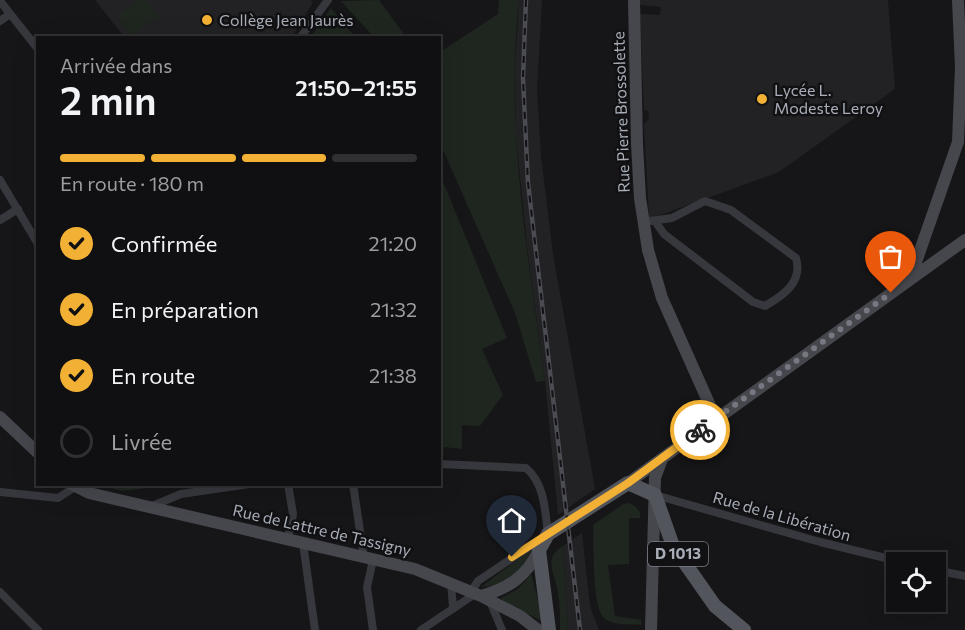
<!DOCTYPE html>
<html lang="fr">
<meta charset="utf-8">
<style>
body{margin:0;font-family:Commissioner,sans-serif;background:#19191b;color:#f1f3f6;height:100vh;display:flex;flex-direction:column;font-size:22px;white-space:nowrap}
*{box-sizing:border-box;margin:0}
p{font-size:20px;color:#9c9d9f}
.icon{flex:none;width:33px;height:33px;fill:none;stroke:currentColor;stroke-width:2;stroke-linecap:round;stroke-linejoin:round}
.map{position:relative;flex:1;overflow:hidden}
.side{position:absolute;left:36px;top:36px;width:405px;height:450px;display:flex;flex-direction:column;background:#101012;border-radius:0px;box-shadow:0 6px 24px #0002,0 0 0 2px #303032}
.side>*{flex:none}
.fabs{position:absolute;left:886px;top:552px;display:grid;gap:12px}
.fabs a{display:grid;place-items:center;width:60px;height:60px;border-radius:0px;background:#101012;box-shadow:0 6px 24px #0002,0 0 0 2px #303032;font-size:30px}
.pin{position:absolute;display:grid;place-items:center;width:51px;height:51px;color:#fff;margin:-62px -26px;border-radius:50% 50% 50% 0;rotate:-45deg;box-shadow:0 0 6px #0007}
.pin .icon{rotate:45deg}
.courier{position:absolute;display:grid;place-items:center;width:60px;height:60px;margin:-30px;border:4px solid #f2b134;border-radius:50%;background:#fff;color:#222;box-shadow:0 2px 8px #0007}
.summary em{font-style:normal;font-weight:600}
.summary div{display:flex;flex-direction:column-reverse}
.summary{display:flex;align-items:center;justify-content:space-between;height:102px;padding:0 24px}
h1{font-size:39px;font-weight:600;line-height:45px}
.bar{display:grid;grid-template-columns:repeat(4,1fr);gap:9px 6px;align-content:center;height:72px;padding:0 24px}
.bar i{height:8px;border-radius:4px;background:#303032}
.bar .selected{background:#f2b134}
.bar p{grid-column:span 4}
ol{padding:0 24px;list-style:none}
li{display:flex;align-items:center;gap:18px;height:66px}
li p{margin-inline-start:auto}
li .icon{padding:6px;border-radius:50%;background:#f2b134;color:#111;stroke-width:4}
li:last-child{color:#9c9d9f}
li i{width:33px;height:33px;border:3px solid #303032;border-radius:50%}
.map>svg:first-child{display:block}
.built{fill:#222225}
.green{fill:#1e261f}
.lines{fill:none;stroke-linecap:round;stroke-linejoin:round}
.street{stroke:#37383d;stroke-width:8}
.secondary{stroke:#45474d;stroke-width:12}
.primary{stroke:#53555c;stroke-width:14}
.rail-casing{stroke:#4a4c52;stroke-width:4.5}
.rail{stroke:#111113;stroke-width:2;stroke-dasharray:7;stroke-linecap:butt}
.done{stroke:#757880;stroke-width:6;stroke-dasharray:0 10.8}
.route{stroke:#f2b134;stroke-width:8}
.poi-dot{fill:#f2b134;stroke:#111113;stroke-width:2}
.labels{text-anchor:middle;stroke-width:5;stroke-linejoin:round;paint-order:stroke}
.shield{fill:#111113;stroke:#7b7e86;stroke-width:1.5}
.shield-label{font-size:15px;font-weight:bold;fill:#a8adb8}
.poi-label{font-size:16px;fill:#a8adb8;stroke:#111113;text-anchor:start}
.street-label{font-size:16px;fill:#a8adb8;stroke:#111113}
</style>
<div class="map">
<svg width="965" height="630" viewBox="0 0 965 630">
<rect width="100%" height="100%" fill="#161618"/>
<path class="built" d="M95,0H310L313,2L292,37L125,38Z
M519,0H542L537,90L541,156L553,254L595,489L558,515L545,381L528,255L516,137L515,66Z
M640,0H888L895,89L779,172L652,218L649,217L644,124L649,119L648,111L644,110L640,14L660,15L661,7L640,5Z
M582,533L590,606L599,630H568L563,546Z"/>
<path class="green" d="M138,0H146L159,15L132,36L117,16Z
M379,0L406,37H374L341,1Z
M499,0H519C505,127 528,255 545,381L536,382L515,313L440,143V52L498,14Z
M331,8L355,37H311Z
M440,174L507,338L482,349L503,395L480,426L462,425V449L444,447L443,458L440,459Z
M100,485H175L122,491Z
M629,503C636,506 641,510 640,518H629V564L608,565L615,616L641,620V625C630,624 612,626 604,618C592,607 594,543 593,525L623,504Z
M563,546L568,630H560C560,617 560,604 558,592C555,573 542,558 563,546Z
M533,548C522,570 507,586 481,587Z
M531,574L543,618L540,620L502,602L501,598L518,589Z"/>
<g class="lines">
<path class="street" d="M0,1L38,49
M0,21L10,14
M300,38L328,0
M0,180L38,244
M0,220L18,209
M643,222L672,218L705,201L731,210L796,258C803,282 784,295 765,306L753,302L664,234L655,221
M440,464L526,468C545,484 545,511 548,534L478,581L471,592
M353,484L364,558
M0,492L58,498L78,485
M655,495L820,542L902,562
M152,506L181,494L249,484
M288,539L293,514L288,484
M303,543L315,630
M373,560L367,587L373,630
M936,570L965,576
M451,583L453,607
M0,592L38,630
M490,601L502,630
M421,630L475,594"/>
<path class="secondary" d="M634,0L637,144L640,198L648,250L662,298L716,419
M918,274L916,262L958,142L961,67L958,0
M0,417L38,453
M628,483L965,240
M71,484L89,493L415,569L481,596L520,616L538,630
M481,596C509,588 526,577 539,550
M651,630L655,478L662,459"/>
<path class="primary" d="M549,630L539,550L548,534L628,483L655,495L673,546L715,606L744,630"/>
<defs>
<path id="rail" d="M526,0L523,78L528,183L580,630"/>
</defs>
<use href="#rail" class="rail-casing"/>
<use href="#rail" class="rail"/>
</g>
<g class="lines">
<path class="done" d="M700,430L891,293"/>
<path class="route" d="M512,557L628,483L700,430"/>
</g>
<g class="poi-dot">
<circle cx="207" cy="20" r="6"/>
<circle cx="762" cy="99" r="6"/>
</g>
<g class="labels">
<rect class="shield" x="648" y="542" width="60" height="24" rx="4.5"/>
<g class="shield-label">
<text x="678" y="559">D 1013</text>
</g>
<g class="poi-label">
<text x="219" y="26">Collège Jean Jaurès</text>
<text x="774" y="96">Lycée L.<tspan x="774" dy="18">Modeste Leroy</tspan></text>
</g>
<g class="street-label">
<text transform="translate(621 112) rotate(-92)" y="6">Rue Pierre Brossolette</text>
<text transform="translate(782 516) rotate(16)" y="6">Rue de la Libération</text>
<text transform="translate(322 530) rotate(13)" y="6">Rue de Lattre de Tassigny</text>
</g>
</g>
</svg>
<div class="fabs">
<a><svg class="icon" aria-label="locate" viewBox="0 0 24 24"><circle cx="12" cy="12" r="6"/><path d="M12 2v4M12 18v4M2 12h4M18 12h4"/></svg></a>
</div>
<div class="pin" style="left:891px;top:293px;background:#ea580c"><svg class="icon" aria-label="bag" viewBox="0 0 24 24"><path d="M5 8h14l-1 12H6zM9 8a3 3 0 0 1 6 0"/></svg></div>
<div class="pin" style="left:512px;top:557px;background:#1f2937"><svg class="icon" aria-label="home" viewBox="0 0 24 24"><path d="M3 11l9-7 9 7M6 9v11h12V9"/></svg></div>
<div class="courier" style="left:700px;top:430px"><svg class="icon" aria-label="bike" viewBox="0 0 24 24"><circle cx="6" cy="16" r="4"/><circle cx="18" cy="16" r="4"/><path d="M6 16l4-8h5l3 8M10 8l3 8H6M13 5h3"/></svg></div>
<section class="side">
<div class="summary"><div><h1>2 min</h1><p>Arrivée dans</p></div><em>21:50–21:55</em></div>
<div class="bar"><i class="selected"></i><i class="selected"></i><i class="selected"></i><i></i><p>En route · 180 m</p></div>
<ol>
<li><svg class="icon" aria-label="check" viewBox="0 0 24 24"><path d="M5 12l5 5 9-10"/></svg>Confirmée<p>21:20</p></li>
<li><svg class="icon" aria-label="check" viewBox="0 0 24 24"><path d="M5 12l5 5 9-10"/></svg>En préparation<p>21:32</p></li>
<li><svg class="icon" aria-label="check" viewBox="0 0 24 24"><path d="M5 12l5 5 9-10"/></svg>En route<p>21:38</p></li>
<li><i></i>Livrée</li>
</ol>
</section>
</div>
